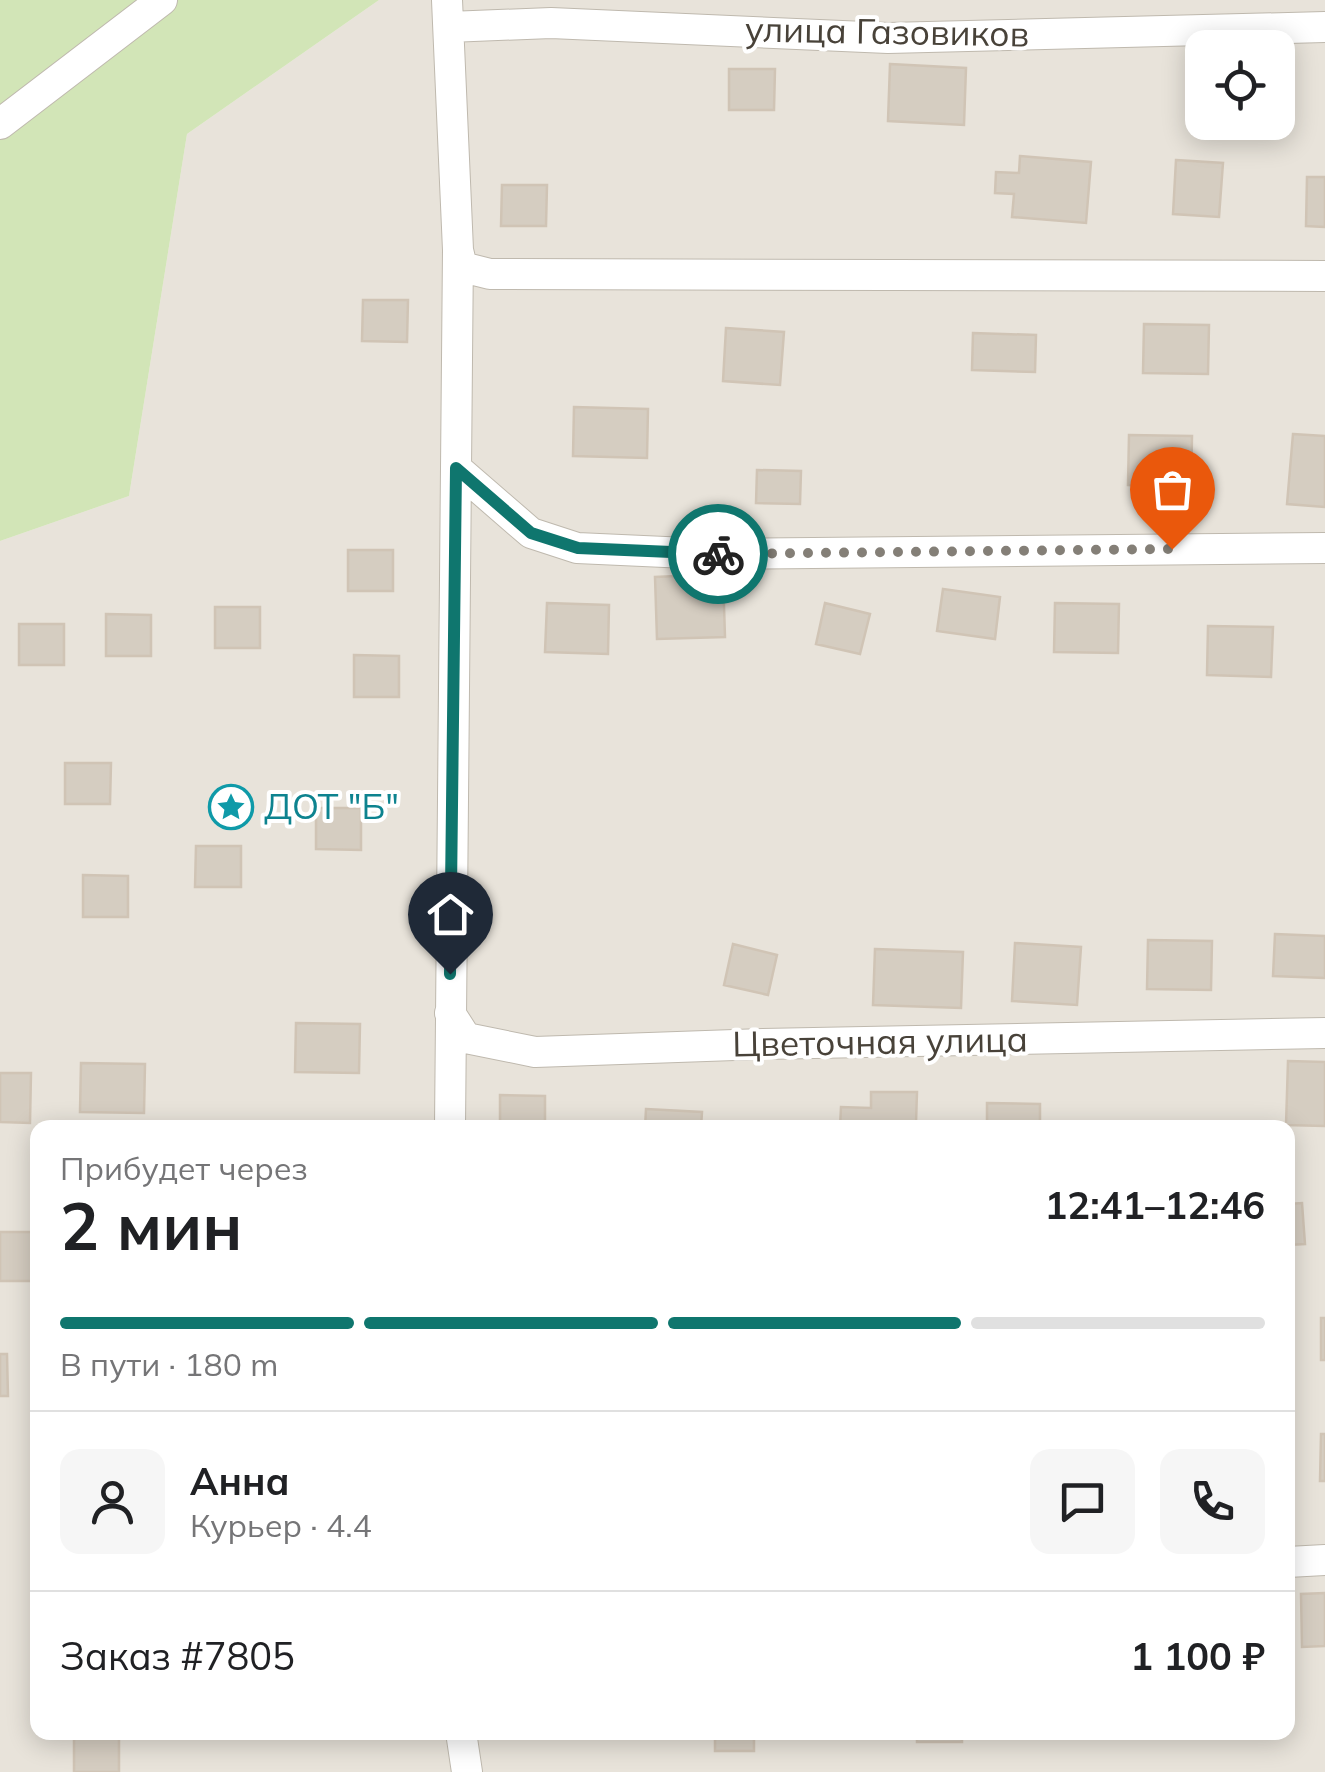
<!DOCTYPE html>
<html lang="ru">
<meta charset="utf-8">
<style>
body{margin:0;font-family:Mulish,sans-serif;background:#f6f6f6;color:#202124;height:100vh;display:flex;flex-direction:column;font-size:38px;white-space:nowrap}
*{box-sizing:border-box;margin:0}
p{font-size:32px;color:#757577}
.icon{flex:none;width:55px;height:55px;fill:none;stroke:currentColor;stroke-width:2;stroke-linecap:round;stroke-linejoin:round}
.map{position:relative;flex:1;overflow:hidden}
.details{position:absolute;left:30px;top:1120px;width:1265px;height:620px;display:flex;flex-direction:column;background:#fff;border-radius:20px;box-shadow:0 5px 25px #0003}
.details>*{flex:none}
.buttons{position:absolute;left:1185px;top:30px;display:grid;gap:20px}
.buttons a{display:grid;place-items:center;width:110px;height:110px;border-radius:20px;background:#fff;box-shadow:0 5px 25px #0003;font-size:50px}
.pin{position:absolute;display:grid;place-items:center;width:85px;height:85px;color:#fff;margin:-102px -42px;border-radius:50% 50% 50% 0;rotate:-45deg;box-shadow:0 0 10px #0007}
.pin .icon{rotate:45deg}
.courier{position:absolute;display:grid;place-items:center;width:100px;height:100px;margin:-50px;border:8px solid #0f766e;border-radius:50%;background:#fff;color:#222;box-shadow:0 2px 12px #0007}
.head em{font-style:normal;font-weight:700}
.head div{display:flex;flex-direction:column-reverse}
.head{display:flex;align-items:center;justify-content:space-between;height:170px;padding:0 30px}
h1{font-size:65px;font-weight:700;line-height:75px}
.bar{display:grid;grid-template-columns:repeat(4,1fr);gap:15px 10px;align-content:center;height:120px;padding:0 30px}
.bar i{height:12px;border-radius:8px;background:#e0e0e0}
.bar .active{background:#0f766e}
.bar p{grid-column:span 4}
.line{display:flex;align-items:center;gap:25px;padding:0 30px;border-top:2px solid #e0e0e0}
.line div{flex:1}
.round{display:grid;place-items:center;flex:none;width:105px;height:105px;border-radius:20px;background:#f6f6f6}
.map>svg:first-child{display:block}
.residential{fill:#e8e3da;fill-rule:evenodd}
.green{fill:#d2e5b7}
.building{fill:#d5cdc1;stroke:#d0c4b5;stroke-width:2.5}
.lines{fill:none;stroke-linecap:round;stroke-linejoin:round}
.minor-casing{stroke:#bfb9ae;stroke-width:32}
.minor{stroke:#fff;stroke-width:30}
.done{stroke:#847f77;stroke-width:10;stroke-dasharray:0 18}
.route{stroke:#0f766e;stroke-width:12}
.labels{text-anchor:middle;stroke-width:8;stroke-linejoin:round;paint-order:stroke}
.street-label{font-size:35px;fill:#484239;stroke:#fff}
.culture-label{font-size:35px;fill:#0d838f;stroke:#fff;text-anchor:start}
</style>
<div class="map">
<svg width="1325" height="1772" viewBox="0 0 1325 1772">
<rect width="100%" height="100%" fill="#f4f1eb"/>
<path class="residential" d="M379,0H1325V1772H0V541L129,496L187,134ZM1202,48H1278V122H1202ZM38,1128H1288V1732H38Z"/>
<path class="green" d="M0,0H379L187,134L129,496L0,541Z"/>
<path class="building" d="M890,64L966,68L964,125L888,121Z
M729,69H775L774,110H729Z
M1020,156L1091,162L1086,223L1012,217L1014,194L995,193L996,172L1019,173Z
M1176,160L1223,163L1219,217L1173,214Z
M1307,177H1325V227L1306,226Z
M502,185H547L546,226H501Z
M363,300H408L407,342L362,341Z
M1144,324L1209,325L1208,374L1143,373Z
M726,328L784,332L780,385L723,381Z
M973,333L1036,335L1035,372L972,370Z
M574,407L648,409L647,458L573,456Z
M1293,434L1325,436V507L1287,504Z
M1129,435L1192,436L1191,487L1128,485Z
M757,470L801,471L800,504L756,503Z
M348,550H393V591H348Z
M723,574L725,637L657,639L655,577Z
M943,589L1000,597L995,639L937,631Z
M547,603L609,605L608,654L545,652Z
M825,603L870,614L860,654L816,644Z
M1055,603L1119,604L1118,653L1054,652Z
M215,607H260V648H215Z
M106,614L151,615V656H106Z
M19,624H64V665H19Z
M1208,626L1273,627L1271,677L1207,675Z
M354,655L399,656V697H354Z
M65,763H111L110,804H65Z
M316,808H361V850L316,849Z
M196,846H241V887H195Z
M83,875L128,876V917H83Z
M1275,934L1325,936V978L1273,976Z
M1148,940L1212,941L1211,990L1147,989Z
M1015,943L1081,947L1077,1005L1012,1001Z
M733,944L777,955L768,995L724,985Z
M875,949L963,952L961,1008L873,1005Z
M296,1023L360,1024L359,1073L295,1072Z
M1288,1061L1325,1062V1126L1286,1125Z
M81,1063L145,1064L144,1113L80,1112Z
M0,1073H31L30,1123L0,1122Z
M871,1092H917L916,1123L935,1124V1128H840L841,1107L871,1108Z
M500,1095L545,1096V1128H500Z
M987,1103L1040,1104V1128H987Z
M646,1109L702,1112L701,1128H645Z
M1302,1203L1305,1244L1288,1245V1204Z
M0,1232H38V1281H0Z
M1321,1318H1325V1360H1321Z
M0,1354H7L8,1396H0Z
M1321,1434H1325V1481H1320Z
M1325,1593V1646L1302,1647L1301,1594Z
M715,1732H754V1751H715Z
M917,1732H962V1742H917Z
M74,1736H119V1772H74Z"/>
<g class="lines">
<defs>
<path id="minor" d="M447,0L458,250L450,1128
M449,27L551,23L888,38L1325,27
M0,124L162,0
M458,250L462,267L490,274L1325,276
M456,468L531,533L577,548L709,554L1325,548
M450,1013L466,1038L535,1052L763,1044L1325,1033
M1288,1562L1325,1560
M461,1732L467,1772"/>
</defs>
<use href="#minor" class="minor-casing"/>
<use href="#minor" class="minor"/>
</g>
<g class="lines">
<path class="done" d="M718,554L1172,549"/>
<path class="route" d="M450,974L456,468L531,533L578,548L718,554"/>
</g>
<defs>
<symbol id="sight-ring" viewBox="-11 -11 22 22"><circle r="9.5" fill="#fff" stroke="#0f9aa8" stroke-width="1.5"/><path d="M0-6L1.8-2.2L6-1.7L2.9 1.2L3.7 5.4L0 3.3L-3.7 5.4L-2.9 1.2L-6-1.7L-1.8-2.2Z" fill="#0f9aa8"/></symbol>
</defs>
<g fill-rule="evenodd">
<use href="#sight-ring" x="206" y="782" width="50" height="50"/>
</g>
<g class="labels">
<g class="street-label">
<text transform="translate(887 32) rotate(1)" y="12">улица Газовиков</text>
<text transform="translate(880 1042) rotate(-1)" y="12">Цветочная улица</text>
</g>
<g class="culture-label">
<text x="264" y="819">ДОТ "Б"</text>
</g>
</g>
</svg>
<div class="buttons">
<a><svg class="icon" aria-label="locate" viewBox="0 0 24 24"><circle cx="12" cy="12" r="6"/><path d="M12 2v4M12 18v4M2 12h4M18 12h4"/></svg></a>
</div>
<div class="pin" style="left:1172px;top:549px;background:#ea580c"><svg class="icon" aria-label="bag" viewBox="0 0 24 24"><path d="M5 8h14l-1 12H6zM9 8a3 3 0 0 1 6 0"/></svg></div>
<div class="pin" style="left:450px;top:974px;background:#1f2937"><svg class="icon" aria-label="home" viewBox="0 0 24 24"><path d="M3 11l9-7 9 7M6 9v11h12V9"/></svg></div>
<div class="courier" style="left:718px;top:554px"><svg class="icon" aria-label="bike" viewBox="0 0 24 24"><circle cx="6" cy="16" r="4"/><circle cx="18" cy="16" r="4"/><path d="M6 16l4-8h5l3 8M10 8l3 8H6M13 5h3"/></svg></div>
<section class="details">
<div class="head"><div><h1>2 мин</h1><p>Прибудет через</p></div><em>12:41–12:46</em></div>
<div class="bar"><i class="active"></i><i class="active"></i><i class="active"></i><i></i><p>В пути · 180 m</p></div>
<div class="line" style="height:180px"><a class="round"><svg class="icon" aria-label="person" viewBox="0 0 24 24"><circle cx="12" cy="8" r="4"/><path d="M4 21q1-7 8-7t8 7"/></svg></a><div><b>Анна</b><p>Курьер · 4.4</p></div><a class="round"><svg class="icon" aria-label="chat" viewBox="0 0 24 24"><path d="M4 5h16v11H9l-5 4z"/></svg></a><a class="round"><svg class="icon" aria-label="phone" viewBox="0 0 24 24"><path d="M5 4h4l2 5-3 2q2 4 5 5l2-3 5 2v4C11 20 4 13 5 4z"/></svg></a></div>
<div class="line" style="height:130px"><div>Заказ #7805</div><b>1 100 ₽</b></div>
</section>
</div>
